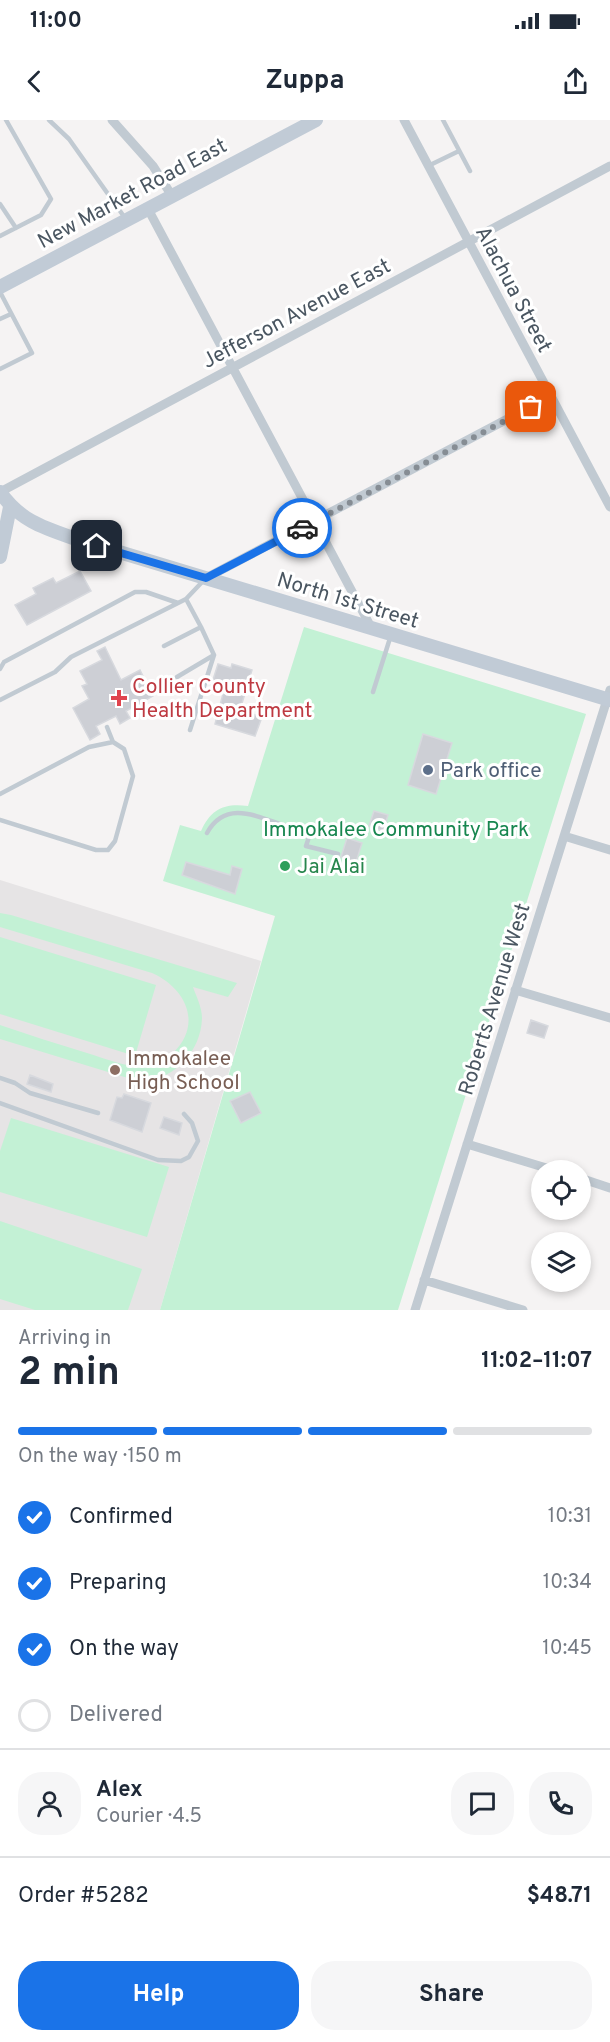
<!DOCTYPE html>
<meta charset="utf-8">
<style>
body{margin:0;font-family:Overpass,sans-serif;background:#f6f6f7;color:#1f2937;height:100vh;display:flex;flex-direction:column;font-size:22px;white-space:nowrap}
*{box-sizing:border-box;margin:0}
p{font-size:20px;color:#747a83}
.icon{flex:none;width:33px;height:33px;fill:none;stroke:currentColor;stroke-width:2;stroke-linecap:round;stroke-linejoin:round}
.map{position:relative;height:1190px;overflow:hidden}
.sheet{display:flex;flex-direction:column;background:#fff;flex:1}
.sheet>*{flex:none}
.tools{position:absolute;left:531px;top:1040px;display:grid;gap:12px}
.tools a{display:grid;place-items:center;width:60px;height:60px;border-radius:50%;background:#fff;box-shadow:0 3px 9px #0003;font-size:30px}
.pin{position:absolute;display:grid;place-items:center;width:51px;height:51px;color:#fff;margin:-26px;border-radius:12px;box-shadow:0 3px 9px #0006}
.courier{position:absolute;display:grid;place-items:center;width:60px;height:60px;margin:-30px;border:4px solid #1a73e8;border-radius:50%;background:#fff;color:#222;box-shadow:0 2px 8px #0007}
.headline em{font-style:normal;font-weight:700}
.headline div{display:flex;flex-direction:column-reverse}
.headline{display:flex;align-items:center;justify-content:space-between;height:102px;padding:0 18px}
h1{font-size:39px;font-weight:700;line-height:45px}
.bar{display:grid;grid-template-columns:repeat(4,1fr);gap:9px 6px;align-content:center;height:72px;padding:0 18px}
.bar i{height:8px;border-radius:4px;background:#e0e1e3}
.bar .selected{background:#1a73e8}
.bar p{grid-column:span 4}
.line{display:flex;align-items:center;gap:15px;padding:0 18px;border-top:2px solid #e0e1e3}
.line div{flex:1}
.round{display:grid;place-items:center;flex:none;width:63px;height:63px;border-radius:24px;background:#f6f6f7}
ol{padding:0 18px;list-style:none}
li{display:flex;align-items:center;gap:18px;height:66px}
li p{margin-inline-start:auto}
li .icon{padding:6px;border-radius:50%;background:#1a73e8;color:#fff;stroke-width:4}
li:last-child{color:#747a83}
li i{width:33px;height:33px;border:3px solid #e0e1e3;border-radius:50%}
.cta{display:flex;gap:12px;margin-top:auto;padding:12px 18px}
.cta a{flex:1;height:69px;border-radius:24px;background:#1a73e8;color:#fff;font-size:24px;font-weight:700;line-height:69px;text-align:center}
.cta a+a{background:#f6f6f7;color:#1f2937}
.status{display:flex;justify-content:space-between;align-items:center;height:42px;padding:0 30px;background:#fff;direction:ltr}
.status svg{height:16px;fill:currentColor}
header{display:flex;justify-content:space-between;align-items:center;height:78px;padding:0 18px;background:#fff;font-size:27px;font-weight:700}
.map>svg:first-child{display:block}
.education{fill:#e6e4e5}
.green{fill:#c3f1d5}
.building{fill:#cdcfd5;stroke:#d7d9de;stroke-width:1.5}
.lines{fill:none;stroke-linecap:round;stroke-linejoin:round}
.lane{stroke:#c1cad2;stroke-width:4.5}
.street{stroke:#c1cad2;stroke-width:9}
.secondary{stroke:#c1cbd6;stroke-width:14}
.done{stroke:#868d94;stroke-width:6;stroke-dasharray:0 10.8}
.route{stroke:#1a73e8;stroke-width:8}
.health-dot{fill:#e0444e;stroke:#fff;stroke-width:2}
.service-dot{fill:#5c6f8a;stroke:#fff;stroke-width:2}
.leisure-dot{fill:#2e9e5b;stroke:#fff;stroke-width:2}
.education-dot{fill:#8d6e63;stroke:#fff;stroke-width:2}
.labels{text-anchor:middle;stroke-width:6;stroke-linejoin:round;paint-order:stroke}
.street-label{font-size:21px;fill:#4a5661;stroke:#fff}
.health-label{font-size:21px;fill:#be3a42;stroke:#fff;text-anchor:start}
.service-label{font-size:21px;fill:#4e5e75;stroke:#fff;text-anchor:start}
.park-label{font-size:21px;fill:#17864f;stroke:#fff}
.leisure-label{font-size:21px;fill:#27864d;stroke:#fff;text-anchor:start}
.education-label{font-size:21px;fill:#785e54;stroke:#fff;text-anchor:start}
</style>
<div class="status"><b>11:00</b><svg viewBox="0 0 49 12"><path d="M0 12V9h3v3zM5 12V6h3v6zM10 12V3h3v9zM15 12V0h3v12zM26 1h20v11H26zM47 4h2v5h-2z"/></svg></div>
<header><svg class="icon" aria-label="back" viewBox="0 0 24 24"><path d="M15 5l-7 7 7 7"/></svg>Zuppa<svg class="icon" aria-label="share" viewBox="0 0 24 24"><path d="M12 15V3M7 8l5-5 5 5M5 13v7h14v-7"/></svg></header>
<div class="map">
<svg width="610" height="1190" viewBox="0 0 610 1190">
<rect width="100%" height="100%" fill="#f5f3f3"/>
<path class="education" d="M0,760L261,841L160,1190H0Z"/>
<path class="green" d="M304,507L586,594L398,1190H160L275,796L163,761L180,705L201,711C211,689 224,683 248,686Z
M0,793L11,795L237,863L228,877L193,867C196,876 202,887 202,898C201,935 168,967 131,959L0,919V905C29,915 58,924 87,933C106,939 126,947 145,947C156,946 165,941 173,933C203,904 186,868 152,853L0,807Z
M0,817L156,865L135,936L0,894Z
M11,998L169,1047L147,1117L0,1072V1031Z
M0,1101L142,1149L128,1190H35L0,1179Z"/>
<path class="building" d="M80,451L91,471L27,505L15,485L36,474L33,468L53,458L56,463Z
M105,527L121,560L140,550L153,576L126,591L130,598L120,604L116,596L96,606L100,614L90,620L73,588L89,579L82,566L87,564L80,551L102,540L97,531Z
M218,544L231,548L232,544L252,550L240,590L262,597L255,616L215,604L224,570L211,566Z
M423,614L452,623L436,674L408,665Z
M374,691L388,695L383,711L369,706Z
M347,718L362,723L356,742L341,737Z
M186,742L230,755L232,746L242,749L235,774L182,755Z
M531,900L548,906L544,918L527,913Z
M30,955L53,964L51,972L27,964Z
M250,972L261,993L241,1003L230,981Z
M124,974L151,983L142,1012L110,1000L117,977L122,978Z
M164,997L182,1003L179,1015L160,1008Z"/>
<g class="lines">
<path class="lane" d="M49,0L69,19L125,98
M443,0L470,51
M428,46L459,31
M0,84L16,108
M0,116L41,95L51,79L6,0
M0,172L32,233L0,249
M0,199L11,194
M164,526L201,507L186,479
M0,549L4,542L135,472H146L178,483
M177,557L214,535L201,507
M373,572L391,515
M0,580L55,552L71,537L186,479L204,460
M107,607L113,622
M190,610L214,535
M0,674L89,627L113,622L124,629L133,656L115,721L108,730H96L0,700
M207,713C227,677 261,699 292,708
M310,714L306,726L338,734
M0,958L15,963L30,973L98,993
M0,983L158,1040L181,1041L189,1037L198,1021L192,1003L184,994"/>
<path class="street" d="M112,0L153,46L172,76
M404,0L610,387
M148,89L372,509
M0,372L610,46
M206,458L551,276
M564,716L610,730
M515,870L610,898
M467,1024L553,1050
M580,1058L610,1068
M424,1160L523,1190
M415,1190L610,570"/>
<path class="secondary" d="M0,167L316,0
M0,372C20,401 44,408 76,419L610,580
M0,437L10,387"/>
</g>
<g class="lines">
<path class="done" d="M302,408L531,287"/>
<path class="route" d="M97,426L206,458L302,408"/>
</g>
<path class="health-dot" d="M116 569h6v6h6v6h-6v6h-6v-6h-6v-6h6z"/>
<circle class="service-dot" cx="428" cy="650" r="6"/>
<circle class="leisure-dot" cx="285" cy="746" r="6"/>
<circle class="education-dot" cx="115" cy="950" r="6"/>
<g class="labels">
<g class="street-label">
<text transform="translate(132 73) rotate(-28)" y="7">New Market Road East</text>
<text transform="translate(514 169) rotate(62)" y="7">Alachua Street</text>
<text transform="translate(296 193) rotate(-28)" y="7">Jefferson Avenue East</text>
<text transform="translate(348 480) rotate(17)" y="7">North 1st Street</text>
<text transform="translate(494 879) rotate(-73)" y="7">Roberts Avenue West</text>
</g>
<g class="health-label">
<text x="132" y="573">Collier County<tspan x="132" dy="24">Health Department</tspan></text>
</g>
<g class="service-label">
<text x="440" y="657">Park office</text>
</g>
<g class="park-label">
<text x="396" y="716">Immokalee Community Park</text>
</g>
<g class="leisure-label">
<text x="297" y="753">Jai Alai</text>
</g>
<g class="education-label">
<text x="127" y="945">Immokalee<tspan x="127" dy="24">High School</tspan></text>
</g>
</g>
</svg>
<div class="tools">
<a><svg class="icon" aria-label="locate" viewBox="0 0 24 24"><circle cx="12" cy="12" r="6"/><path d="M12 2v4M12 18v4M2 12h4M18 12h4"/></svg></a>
<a><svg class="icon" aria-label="layers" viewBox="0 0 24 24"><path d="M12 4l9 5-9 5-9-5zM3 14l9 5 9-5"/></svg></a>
</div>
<div class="pin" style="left:531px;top:287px;background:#ea580c"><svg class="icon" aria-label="bag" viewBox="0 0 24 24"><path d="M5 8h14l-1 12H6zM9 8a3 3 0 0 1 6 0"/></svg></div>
<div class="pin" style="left:97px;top:426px;background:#1f2937"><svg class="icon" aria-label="home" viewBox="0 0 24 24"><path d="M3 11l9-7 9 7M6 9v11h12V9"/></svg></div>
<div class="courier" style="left:302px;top:408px"><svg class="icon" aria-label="car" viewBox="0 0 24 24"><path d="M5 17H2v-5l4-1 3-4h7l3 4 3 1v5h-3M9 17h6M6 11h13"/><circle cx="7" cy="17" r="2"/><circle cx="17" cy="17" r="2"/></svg></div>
</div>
<section class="sheet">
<div class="headline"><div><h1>2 min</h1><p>Arriving in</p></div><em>11:02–11:07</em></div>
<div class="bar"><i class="selected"></i><i class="selected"></i><i class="selected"></i><i></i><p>On the way · 150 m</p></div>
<ol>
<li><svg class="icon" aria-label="check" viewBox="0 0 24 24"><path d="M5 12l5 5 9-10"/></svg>Confirmed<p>10:31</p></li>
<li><svg class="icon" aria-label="check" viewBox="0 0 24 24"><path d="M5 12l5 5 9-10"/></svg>Preparing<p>10:34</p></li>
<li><svg class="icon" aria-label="check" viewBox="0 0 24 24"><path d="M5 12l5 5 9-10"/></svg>On the way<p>10:45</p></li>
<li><i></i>Delivered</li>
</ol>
<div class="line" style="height:108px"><a class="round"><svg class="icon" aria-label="person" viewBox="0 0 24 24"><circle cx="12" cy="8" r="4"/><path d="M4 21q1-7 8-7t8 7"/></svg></a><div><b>Alex</b><p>Courier · 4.5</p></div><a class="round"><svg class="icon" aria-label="chat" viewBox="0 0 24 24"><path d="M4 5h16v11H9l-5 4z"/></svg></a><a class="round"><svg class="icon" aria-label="phone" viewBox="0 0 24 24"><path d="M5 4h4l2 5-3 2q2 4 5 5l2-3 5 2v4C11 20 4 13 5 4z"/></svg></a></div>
<div class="line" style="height:78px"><div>Order #5282</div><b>$48.71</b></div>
<div class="cta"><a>Help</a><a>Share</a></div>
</section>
